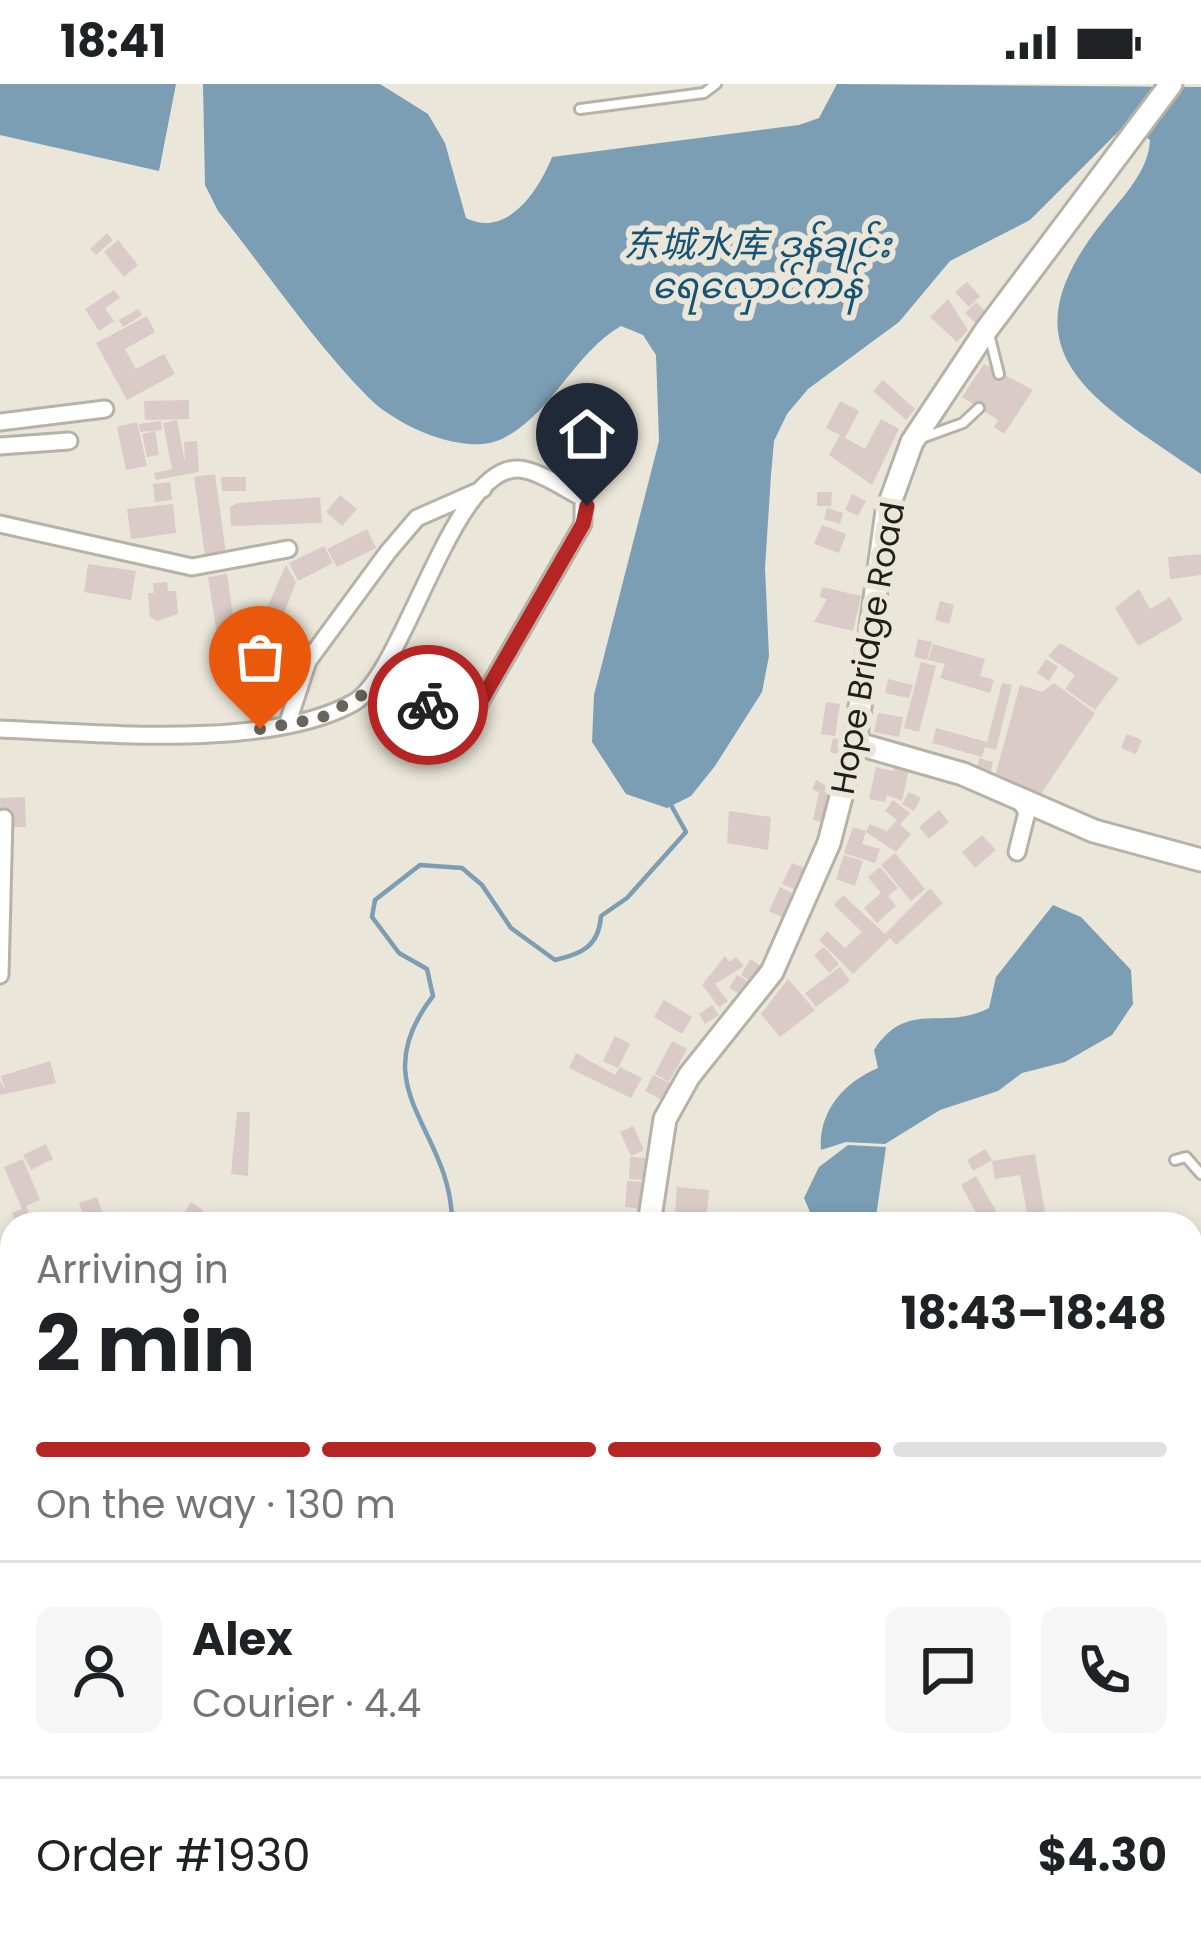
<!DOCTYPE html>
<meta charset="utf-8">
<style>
body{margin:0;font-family:Poppins,"Noto Sans SC","Noto Sans Myanmar",sans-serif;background:#f6f6f6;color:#202124;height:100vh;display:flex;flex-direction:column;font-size:45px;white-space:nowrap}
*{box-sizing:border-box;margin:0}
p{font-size:39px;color:#757577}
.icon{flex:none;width:66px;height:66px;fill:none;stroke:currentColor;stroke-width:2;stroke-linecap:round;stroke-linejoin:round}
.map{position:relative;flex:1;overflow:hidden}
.details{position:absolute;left:0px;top:1128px;width:1203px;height:747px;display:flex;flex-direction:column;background:#fff;border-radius:36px 36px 0 0;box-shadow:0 6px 18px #0003}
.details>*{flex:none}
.pin{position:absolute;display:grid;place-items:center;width:102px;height:102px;color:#fff;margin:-123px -51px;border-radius:50% 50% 50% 0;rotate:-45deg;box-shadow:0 0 12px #0007}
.pin .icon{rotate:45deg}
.courier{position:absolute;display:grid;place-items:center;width:120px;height:120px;margin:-60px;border:9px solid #b42523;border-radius:50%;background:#fff;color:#222;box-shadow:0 3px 15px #0007}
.summary em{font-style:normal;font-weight:700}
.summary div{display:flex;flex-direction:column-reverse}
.summary{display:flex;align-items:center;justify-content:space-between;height:204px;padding:0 36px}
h1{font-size:78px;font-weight:700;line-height:90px}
.bar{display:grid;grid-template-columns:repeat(4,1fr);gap:18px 12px;align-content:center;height:144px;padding:0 36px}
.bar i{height:15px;border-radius:9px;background:#e0e0e0}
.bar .active{background:#b42523}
.bar p{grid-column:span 4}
.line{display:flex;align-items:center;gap:30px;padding:0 36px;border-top:3px solid #e0e0e0}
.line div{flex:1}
.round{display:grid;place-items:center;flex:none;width:126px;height:126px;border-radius:18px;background:#f6f6f6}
.status{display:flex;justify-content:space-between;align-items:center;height:84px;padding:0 60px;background:#fff;direction:ltr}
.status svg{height:33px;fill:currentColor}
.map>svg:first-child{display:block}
.water{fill:#7b9eb4}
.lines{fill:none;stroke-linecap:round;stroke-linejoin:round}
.stream{stroke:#7b9eb4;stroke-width:4.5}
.building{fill:#dacbc8}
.service-casing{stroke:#b6b3a6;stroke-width:14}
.minor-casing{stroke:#b6b3a6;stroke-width:21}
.tertiary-casing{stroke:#b6b3a6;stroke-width:27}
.secondary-casing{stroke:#b6b3a6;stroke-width:27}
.service{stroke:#fff;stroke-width:8}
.minor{stroke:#fff;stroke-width:15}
.tertiary{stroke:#fff;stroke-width:21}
.secondary{stroke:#fff;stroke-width:21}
.done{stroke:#67655d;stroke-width:12;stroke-dasharray:0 21.6}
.route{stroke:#b42523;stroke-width:15}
.labels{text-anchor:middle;stroke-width:12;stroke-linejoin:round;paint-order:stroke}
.street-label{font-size:33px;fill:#201f1a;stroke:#eae6d9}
.water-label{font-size:36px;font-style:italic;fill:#145373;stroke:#eae6d9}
</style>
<div class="status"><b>18:41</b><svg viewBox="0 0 49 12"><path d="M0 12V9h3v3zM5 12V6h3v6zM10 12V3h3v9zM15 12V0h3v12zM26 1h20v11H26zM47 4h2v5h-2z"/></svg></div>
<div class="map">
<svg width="1201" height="1873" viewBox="0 0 1201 1873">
<rect width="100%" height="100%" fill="#eae6d9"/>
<path class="water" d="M0,0H176L159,87L0,51Z
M203,0H380L428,30L445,59L466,134C507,155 539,106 552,73L799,41L819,34L837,0L1201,3V390C1092,315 997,268 1105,135C1123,113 1149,86 1150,56L1131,42L1122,44L1030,136L950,177L899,238L808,305L787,330L774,357L771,391L765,484L769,572L762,608L715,682L691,712L667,724L626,710L592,658L594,611L659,357L656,271L643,251L621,242C573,270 552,330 502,355C464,373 395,341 368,313C313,257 267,188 218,127L205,101Z
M1053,821L1081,833L1131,886L1133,920L1112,951L1065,978L1022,989L998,1007L940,1026L885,1060L846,1058L821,1066C818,1028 844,998 878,984L874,966C908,914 943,948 989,924L996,893Z
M848,1061L886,1063L875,1140H815L804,1114L819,1083Z"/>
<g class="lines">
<path class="stream" d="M452,1140C453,1045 360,1006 433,912L427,885L399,869L372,833L375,816L420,781L462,784L482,801L511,844L555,876C582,870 599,862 601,832L627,814L686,748L671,721"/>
</g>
<path class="building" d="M107,149L113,156L96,171L90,165Z
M118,156L138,181L124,193L104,168Z
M967,198L980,212L969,223L955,208Z
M114,206L120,214L105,224L114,237L99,247L85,225Z
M948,215L968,246L957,258L930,233Z
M976,218L989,231L979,242L965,229Z
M138,225L142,231L123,243L119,236Z
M147,232L155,248L125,265L136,285L164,270L175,290L127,316L96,259Z
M984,280L1033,306L1004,350L994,343L998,336L962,313Z
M883,296L915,325L906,336L873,307Z
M189,316V335L145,336L144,317Z
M840,317L859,327L845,354L865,365L881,335L899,345L872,401L829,371L840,351L826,344Z
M177,336L185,379L184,358L197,357L199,388L156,396L154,389L172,385L163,339Z
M161,337L162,346L140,348L139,340Z
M137,338L147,382L126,386L117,343Z
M155,347L159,371L147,373L142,350Z
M215,390L227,477L206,480L194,393Z
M221,393H246V407H222Z
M170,398L172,416L155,418L153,400Z
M817,408H832L831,422H817Z
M852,410L866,417L858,432L845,426Z
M340,411L357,425L342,442L326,428Z
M320,413L322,439L231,442L230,423L238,419Z
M173,420L176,449L131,455L127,425Z
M827,424L843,429L840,440L824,435Z
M822,441L846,450L839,469L814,460Z
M367,445L376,464L337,483L327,465Z
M324,462L333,479L298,497L289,479Z
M1201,470V491L1170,495L1168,473Z
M88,480L136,487L131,516L84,508Z
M286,481L296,498L267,573L248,566Z
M227,490L238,566L248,568L243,585L223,588L208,493Z
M167,498L168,507H176L178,530L157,537L150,533L148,509H154L153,499Z
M822,503L861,512L853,547L814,538L827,515L820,513Z
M1139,505L1150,525L1170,513L1183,536L1138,562L1115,524Z
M940,517L954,521L949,540L935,536Z
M918,555L932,558L927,576L914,573Z
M1060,559L1119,594L1095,626L1065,605L1075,591L1048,572Z
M933,560L985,575L980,592L994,596L990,609L940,594L945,580L928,576Z
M252,569L262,571L258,587L248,585Z
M1046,575L1058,583L1049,597L1037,589Z
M921,578L936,582L919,648L904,644Z
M888,595L913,601L909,614L885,609Z
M1002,599L1012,601L996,666L985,663L982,673L932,659L936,644L987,658Z
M1054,599L1095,629L1041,710L994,696L1020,601L1042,608Z
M826,618L840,620L835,652L821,650Z
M878,629L903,633L899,653L874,648Z
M1127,650L1142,656L1136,670L1121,664Z
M833,654L843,657L840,671L830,668Z
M979,674L993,678L990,692L976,689Z
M894,682L909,685L902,717L887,711L885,718L869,715L876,683L893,687Z
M816,696L832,705L824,739L813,736L819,708L812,705Z
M909,708L921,714L914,727L902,720Z
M25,713L26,743H11V725L0,726V714Z
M893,716L910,729L900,741L911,750L896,768L866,748L870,740L887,747L897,736L885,727Z
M939,726L949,738L929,755L919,743Z
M729,727L771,733L768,766L727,759Z
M853,743L866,747L862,760L880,765L875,779L844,769Z
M982,751L996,766L975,784L962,768Z
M895,769L925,805L911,817L881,781Z
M844,771L863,777L855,802L836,795Z
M792,779L810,786L801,808L782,800Z
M880,783L898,804L888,812L896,822L877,839L864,824L881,809L868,793Z
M780,803L802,814L791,837L769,827Z
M930,804L943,819L896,861L890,854L853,890L819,856L827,847L845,864L862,848L834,821L843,811L885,850Z
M824,863L839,880L829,889L814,871Z
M725,872L729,878L736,873L744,882L715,900L728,917L719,923L702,901Z
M750,875L763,883L754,899L741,891Z
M840,883L850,897L816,923L805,909Z
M737,891L752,899L745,913L729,904Z
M788,895L815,926L780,953L761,930Z
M664,916L692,933L682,950L654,933Z
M712,921L719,931L705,940L699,930Z
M615,952L630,960L618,984L603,977Z
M672,957L687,965L669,998L655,990Z
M576,969L615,991L620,983L642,994L631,1014L569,984Z
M50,977L56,999L0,1011V997L5,1005L1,992Z
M653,991L674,1001L666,1018L645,1007Z
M237,1028H250L248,1092L231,1090Z
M633,1042L644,1066L631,1072L620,1048Z
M46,1060L53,1075L31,1086L23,1071Z
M985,1065L992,1076L973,1087L967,1076Z
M1035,1070L1047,1140H1029L1020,1091L995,1095L992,1077Z
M630,1073L647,1074L646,1096L629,1095Z
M23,1075L40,1116L26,1122L31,1134L16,1140L12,1129L22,1125L4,1083Z
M976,1092L996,1127L999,1140L980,1136L961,1101Z
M627,1097L644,1098L642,1125L625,1123Z
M677,1103L709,1106L706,1140H674Z
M97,1113L106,1140H86L79,1119Z
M191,1118L203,1126L194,1140H177Z
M12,1168V1181L0,1186V1172Z
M12,1199V1235L7,1236L1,1201Z
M12,1242V1254L0,1255V1243Z
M0,1349L12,1356V1389L4,1395Z
M2,1395L12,1401V1429L0,1422Z
M0,1518L12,1523V1537L0,1532Z
M12,1599V1633L6,1634L0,1602Z
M322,1863H337L332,1873H319Z
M350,1863H371L376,1867L372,1873H343Z
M432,1863H455L453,1873H429Z
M460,1863H523L520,1873L479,1866L477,1873H457Z"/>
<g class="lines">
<defs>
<path id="service" d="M580,25L704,9L716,0
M989,250L999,290
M919,355L963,339L979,324
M1175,1076L1186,1073L1201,1090"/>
<path id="minor" d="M0,338L105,325
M0,362L69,357
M0,440L192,483L288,465
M287,641L308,577L388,468L417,434L483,405
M0,645C97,649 268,666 353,619C406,590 455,368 525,386C544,390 565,405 583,414V440L474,629L451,632L402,608L371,606
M1017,768L1027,728L1020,717
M0,891L4,734
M1191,1414L1201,1400
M0,1559L12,1546
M1191,1583L1201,1576
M0,1648L12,1645
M966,1863L991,1873
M728,1873L730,1863
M906,1873L928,1863"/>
<path id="tertiary" d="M855,659L963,690L1094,747L1201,776"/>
<path id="secondary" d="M649,1140L665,1035L689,992L772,888L829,759L855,659L887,427L912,358L987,245L1171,0
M0,1842L12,1856
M291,1873L298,1863
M409,1873L412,1863"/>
</defs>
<use href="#service" class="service-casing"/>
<use href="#minor" class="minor-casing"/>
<use href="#tertiary" class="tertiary-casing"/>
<use href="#secondary" class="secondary-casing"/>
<use href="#service" class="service"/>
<use href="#minor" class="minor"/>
<use href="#tertiary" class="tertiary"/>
<use href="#secondary" class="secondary"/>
</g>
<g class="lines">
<path class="done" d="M260,645L321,634L371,606L402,608L428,621"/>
<path class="route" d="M428,621L451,632L474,629L583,440L587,422"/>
</g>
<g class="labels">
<g class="street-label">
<text transform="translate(867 564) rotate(-80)" y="12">Hope Bridge Road</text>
</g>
<g class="water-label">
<text x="757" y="173">东城水库 ဒွန်ချင်း<tspan x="757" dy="41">ရေလှောင်ကန်</tspan></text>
</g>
</g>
</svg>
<div class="pin" style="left:260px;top:645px;background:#ea580c"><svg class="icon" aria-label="bag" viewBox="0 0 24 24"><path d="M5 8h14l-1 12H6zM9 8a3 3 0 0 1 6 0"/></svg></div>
<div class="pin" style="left:587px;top:422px;background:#1f2937"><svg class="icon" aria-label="home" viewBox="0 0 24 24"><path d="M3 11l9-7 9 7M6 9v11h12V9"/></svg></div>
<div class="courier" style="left:428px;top:621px"><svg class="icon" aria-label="bike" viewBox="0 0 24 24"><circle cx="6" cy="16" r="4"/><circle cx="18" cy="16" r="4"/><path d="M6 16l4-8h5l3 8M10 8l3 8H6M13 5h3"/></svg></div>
<section class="details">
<div class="summary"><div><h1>2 min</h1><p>Arriving in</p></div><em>18:43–18:48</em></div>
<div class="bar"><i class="active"></i><i class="active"></i><i class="active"></i><i></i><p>On the way · 130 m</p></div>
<div class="line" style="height:216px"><a class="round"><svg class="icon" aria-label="person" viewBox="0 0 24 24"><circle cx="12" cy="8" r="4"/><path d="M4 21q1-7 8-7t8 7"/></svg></a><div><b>Alex</b><p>Courier · 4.4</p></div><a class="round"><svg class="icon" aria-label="chat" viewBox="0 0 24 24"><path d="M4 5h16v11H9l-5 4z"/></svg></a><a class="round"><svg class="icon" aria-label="phone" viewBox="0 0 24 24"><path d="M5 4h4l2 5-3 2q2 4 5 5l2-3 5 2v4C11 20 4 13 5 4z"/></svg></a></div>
<div class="line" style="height:156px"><div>Order #1930</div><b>$4.30</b></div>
</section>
</div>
